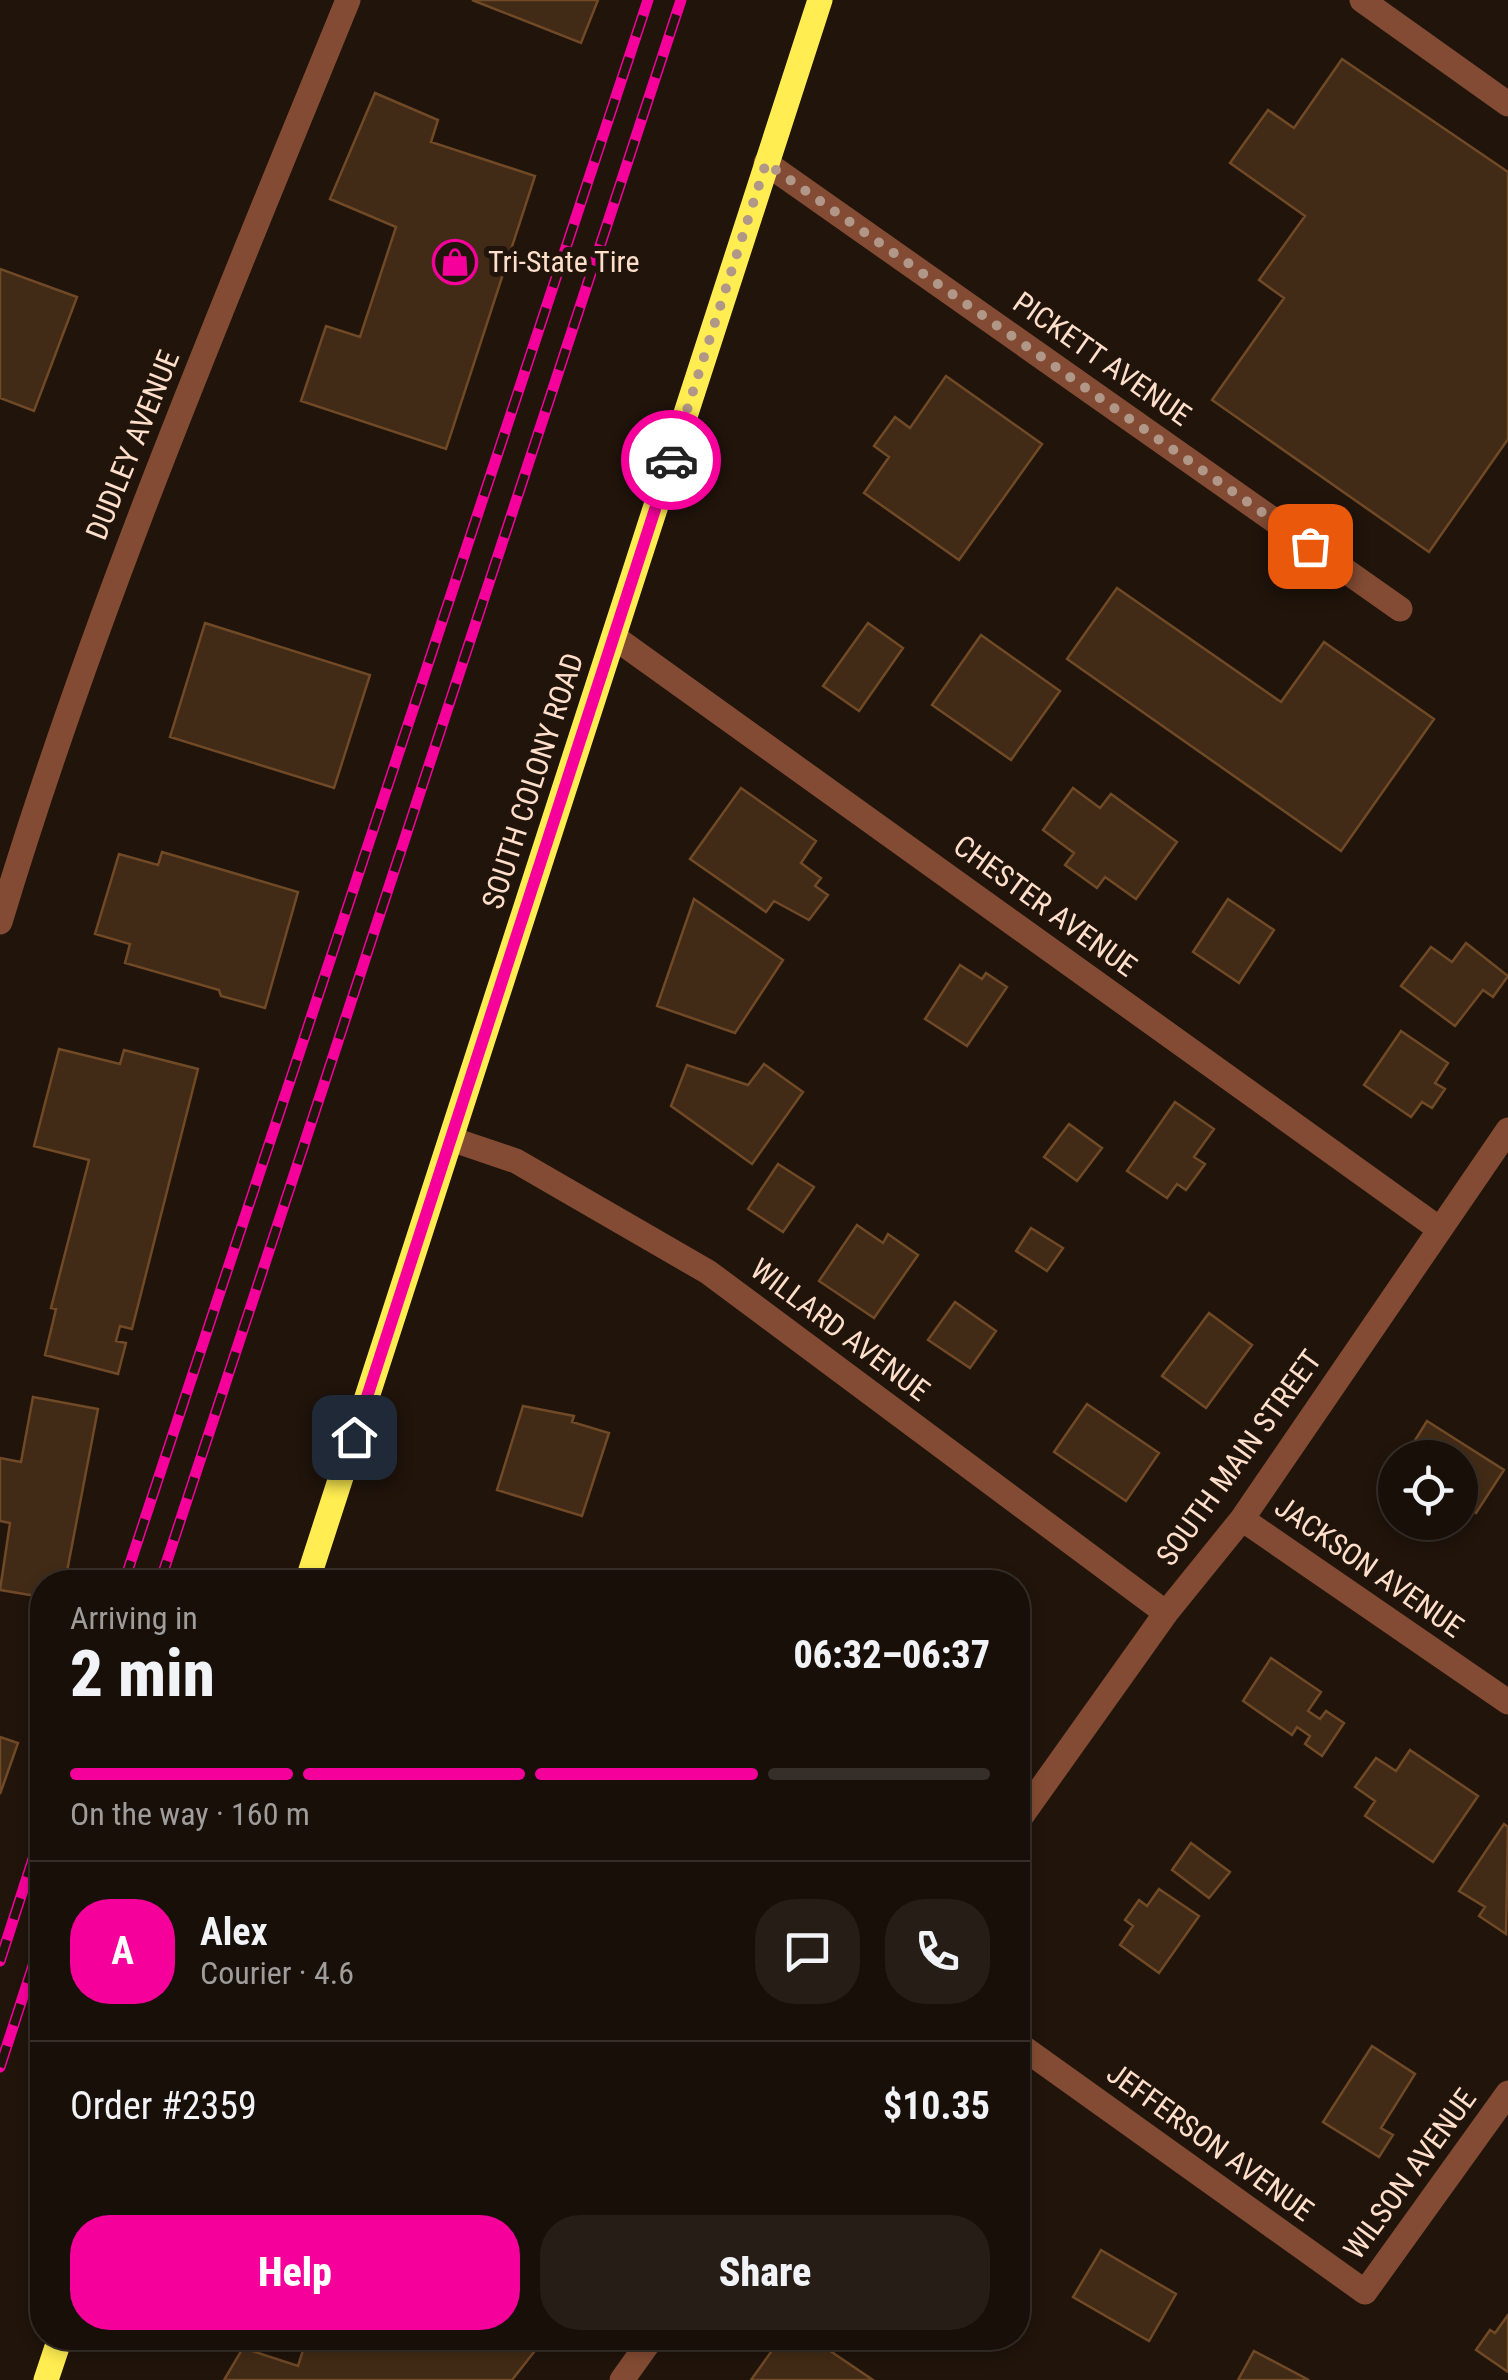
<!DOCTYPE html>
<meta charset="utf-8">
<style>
body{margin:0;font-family:"Roboto Condensed",sans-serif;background:#251d16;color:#f1f3f6;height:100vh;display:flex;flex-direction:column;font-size:38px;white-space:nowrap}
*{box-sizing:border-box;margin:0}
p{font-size:32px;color:#9f9c9c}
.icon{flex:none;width:55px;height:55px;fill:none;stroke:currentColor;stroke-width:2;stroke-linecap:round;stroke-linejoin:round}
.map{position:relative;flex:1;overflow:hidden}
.details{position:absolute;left:30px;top:1570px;width:1000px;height:780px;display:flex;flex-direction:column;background:#180f08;border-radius:40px;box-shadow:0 5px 15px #0003,0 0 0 2px #362f29}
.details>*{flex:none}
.fabs{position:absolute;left:1378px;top:1440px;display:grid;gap:20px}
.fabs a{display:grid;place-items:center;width:100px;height:100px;border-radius:50%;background:#180f08;box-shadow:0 5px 15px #0003,0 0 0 2px #362f29;font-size:50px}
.pin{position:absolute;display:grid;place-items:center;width:85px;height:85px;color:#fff;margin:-42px;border-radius:20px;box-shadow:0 5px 15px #0006}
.courier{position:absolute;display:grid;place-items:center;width:100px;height:100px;margin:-50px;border:8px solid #f5009b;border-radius:50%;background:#fff;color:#222;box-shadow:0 2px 12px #0007}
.headline em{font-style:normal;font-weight:800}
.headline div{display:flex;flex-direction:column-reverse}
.headline{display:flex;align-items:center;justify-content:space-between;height:170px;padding:0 40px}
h1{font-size:65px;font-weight:800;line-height:75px}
.bar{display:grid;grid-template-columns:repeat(4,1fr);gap:15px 10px;align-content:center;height:120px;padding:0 40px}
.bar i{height:12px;border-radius:8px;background:#362f29}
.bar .selected{background:#f5009b}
.bar p{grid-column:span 4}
.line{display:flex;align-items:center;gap:25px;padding:0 40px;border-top:2px solid #362f29}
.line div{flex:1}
.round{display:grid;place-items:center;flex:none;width:105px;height:105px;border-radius:40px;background:#251d16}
.action{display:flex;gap:20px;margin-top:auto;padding:20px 40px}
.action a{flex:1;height:115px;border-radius:40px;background:#f5009b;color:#fff;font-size:40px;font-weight:800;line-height:115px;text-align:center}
.action a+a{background:#251d16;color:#f1f3f6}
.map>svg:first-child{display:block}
.building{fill:#422b16;stroke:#704926;stroke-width:2.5}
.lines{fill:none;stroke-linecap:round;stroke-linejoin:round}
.minor{stroke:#834b33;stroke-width:25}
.major{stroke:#ffed51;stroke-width:25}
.rail-casing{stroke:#f5009b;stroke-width:11}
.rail{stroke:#20140b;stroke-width:8;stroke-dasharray:22;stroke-linecap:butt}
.done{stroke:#b19787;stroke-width:10;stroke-dasharray:0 18}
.route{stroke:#f5009b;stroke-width:12}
.labels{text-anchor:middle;stroke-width:10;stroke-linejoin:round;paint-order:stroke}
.poi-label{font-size:30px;fill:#ffdeca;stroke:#20140b;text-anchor:start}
.street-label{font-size:30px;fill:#ffdeca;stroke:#20140b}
</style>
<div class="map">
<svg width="1508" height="2380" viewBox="0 0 1508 2380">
<rect width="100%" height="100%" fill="#20140b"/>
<path class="building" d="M472,0H598L581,43Z
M1342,59L1508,172V439L1429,552L1212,400L1284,298L1259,280L1305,216L1230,163L1268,110L1294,128Z
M375,93L438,120L431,142L535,176L446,449L301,401L326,326L360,337L396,227L330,199Z
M0,269L77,297L34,411L0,398Z
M946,376L1042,444L959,560L864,493L889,457L874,446L895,417L910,428Z
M1117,588L1281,702L1324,642L1434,719L1341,851L1067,659Z
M205,623L370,675L334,788L170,737Z
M868,623L903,648L859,711L823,686Z
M981,635L1060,691L1011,760L932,705Z
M741,788L816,841L801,863L821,878L815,886L828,895L809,920L774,901L766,912L690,859Z
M1073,788L1100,808L1111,794L1177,842L1136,899L1105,877L1097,888L1065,865L1074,853L1043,830Z
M162,852L298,892L265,1008L221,996L219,990L125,963L130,944L95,934L119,854L158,865Z
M694,899L783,960L735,1033L657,1006Z
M1228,899L1274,930L1239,983L1193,952Z
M1466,943L1508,976L1493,997L1483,990L1455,1026L1401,986L1431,947L1452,962Z
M960,965L982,979L986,973L1007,987L967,1046L925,1019Z
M1401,1031L1448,1063L1435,1083L1445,1089L1432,1108L1422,1102L1411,1117L1364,1085Z
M59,1049L120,1064L124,1050L198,1069L132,1329L120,1326L116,1341L126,1343L118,1374L45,1355L56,1309L51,1308L89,1160L34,1146Z
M764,1064L803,1092L752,1164L671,1106L687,1065L748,1085Z
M1175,1102L1214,1129L1194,1157L1205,1164L1186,1190L1177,1184L1167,1198L1127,1171Z
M1069,1124L1102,1148L1077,1181L1044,1157Z
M778,1164L814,1187L783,1232L748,1209Z
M857,1225L883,1243L888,1234L918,1255L874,1318L819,1281Z
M1031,1228L1063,1248L1047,1271L1016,1251Z
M955,1302L996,1331L970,1368L928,1340Z
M1209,1313L1252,1345L1206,1408L1162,1376Z
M33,1397L98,1409L65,1582H42V1597L0,1590L10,1523L0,1521V1458L21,1462Z
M1087,1404L1159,1453L1126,1501L1054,1452Z
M523,1406L574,1416L572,1422L609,1433L582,1516L497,1490Z
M1427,1421L1504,1470L1476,1513L1460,1503V1458H1404Z
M1271,1658L1321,1692L1308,1711L1320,1719L1326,1711L1344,1723L1322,1756L1305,1744L1310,1736L1297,1727L1292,1735L1243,1701Z
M0,1737L18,1743L0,1794Z
M1410,1750L1478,1796L1433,1862L1365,1816L1375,1801L1355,1787L1376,1758L1396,1771Z
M1504,1824L1508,1827L1506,1934L1479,1916L1485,1907L1459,1891Z
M1191,1843L1230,1872L1209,1898L1172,1870Z
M1159,1889L1199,1916L1159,1973L1120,1945L1133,1926L1125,1920L1139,1900L1147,1906Z
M1372,2046L1415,2074L1381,2128L1393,2135L1379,2157L1323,2122Z
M1101,2250L1176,2294L1149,2341L1073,2297Z
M1508,2315V2372L1476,2350L1490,2330L1495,2333Z
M307,2338H545L512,2380H224L243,2348L298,2366Z
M781,2338H811L873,2380H751Z
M1254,2351L1309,2380H1238Z"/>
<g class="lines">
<path class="minor" d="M1362,0L1508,104
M766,163L1400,609
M614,637L1438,1228
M0,922C95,607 224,304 348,0
M451,1139L516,1161L708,1272L1166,1613
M1242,1519L1508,1702
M1018,1821L1166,1613L1242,1519L1508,1130
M1018,2044L1365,2292L1508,2093
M622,2380L652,2338"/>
<path class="major" d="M307,1582L820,0
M46,2380L60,2338"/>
<defs>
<path id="rail" d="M124,1582L648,0
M160,1582L681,0
M0,1961L42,1831
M0,2067L42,1938"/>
</defs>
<use href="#rail" class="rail-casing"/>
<use href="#rail" class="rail"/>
</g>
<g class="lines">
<path class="done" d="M671,460L766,163L1310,546"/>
<path class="route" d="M354,1437L671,460"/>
</g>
<defs>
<symbol id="shop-ring" viewBox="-11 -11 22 22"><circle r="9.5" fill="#20140b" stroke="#f5009b" stroke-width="1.5"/><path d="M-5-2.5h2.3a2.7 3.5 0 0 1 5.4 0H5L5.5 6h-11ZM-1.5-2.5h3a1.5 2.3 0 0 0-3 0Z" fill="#f5009b"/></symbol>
</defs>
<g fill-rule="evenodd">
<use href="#shop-ring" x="430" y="237" width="50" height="50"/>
</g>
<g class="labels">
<g class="poi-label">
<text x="488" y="272">Tri-State Tire</text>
</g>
<g class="street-label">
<text transform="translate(1102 359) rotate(35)" y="10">PICKETT AVENUE</text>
<text transform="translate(133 445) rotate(-68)" y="10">DUDLEY AVENUE</text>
<text transform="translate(533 781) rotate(-72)" y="10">SOUTH COLONY ROAD</text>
<text transform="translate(1045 906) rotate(36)" y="10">CHESTER AVENUE</text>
<text transform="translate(840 1330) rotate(37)" y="10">WILLARD AVENUE</text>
<text transform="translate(1239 1458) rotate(-54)" y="10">SOUTH MAIN STREET</text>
<text transform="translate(1369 1567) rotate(35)" y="10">JACKSON AVENUE</text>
<text transform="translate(1210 2142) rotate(36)" y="10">JEFFERSON AVENUE</text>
<text transform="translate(1410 2174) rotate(-54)" y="10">WILSON AVENUE</text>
</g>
</g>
</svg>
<div class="fabs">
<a><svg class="icon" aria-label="locate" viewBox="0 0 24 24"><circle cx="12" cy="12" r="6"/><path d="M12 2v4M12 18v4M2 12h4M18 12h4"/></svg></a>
</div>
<div class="pin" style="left:1310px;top:546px;background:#ea580c"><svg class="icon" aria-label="bag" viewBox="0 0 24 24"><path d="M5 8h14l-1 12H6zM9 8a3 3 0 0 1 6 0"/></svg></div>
<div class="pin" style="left:354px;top:1437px;background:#1f2937"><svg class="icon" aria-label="home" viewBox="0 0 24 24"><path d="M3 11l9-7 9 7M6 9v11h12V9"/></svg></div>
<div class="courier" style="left:671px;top:460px"><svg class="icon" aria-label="car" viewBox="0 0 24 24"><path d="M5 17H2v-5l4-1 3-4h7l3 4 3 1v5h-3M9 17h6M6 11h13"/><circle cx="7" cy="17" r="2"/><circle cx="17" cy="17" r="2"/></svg></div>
<section class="details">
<div class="headline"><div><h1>2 min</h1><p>Arriving in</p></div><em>06:32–06:37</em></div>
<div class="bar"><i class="selected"></i><i class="selected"></i><i class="selected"></i><i></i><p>On the way · 160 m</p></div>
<div class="line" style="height:180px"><b class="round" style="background:#f5009b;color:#fff">A</b><div><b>Alex</b><p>Courier · 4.6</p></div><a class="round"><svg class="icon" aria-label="chat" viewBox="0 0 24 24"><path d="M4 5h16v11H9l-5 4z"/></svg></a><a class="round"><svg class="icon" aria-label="phone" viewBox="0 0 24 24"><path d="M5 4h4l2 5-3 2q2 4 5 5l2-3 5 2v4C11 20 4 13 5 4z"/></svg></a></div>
<div class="line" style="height:130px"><div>Order #2359</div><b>$10.35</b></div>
<div class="action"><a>Help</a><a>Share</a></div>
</section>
</div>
